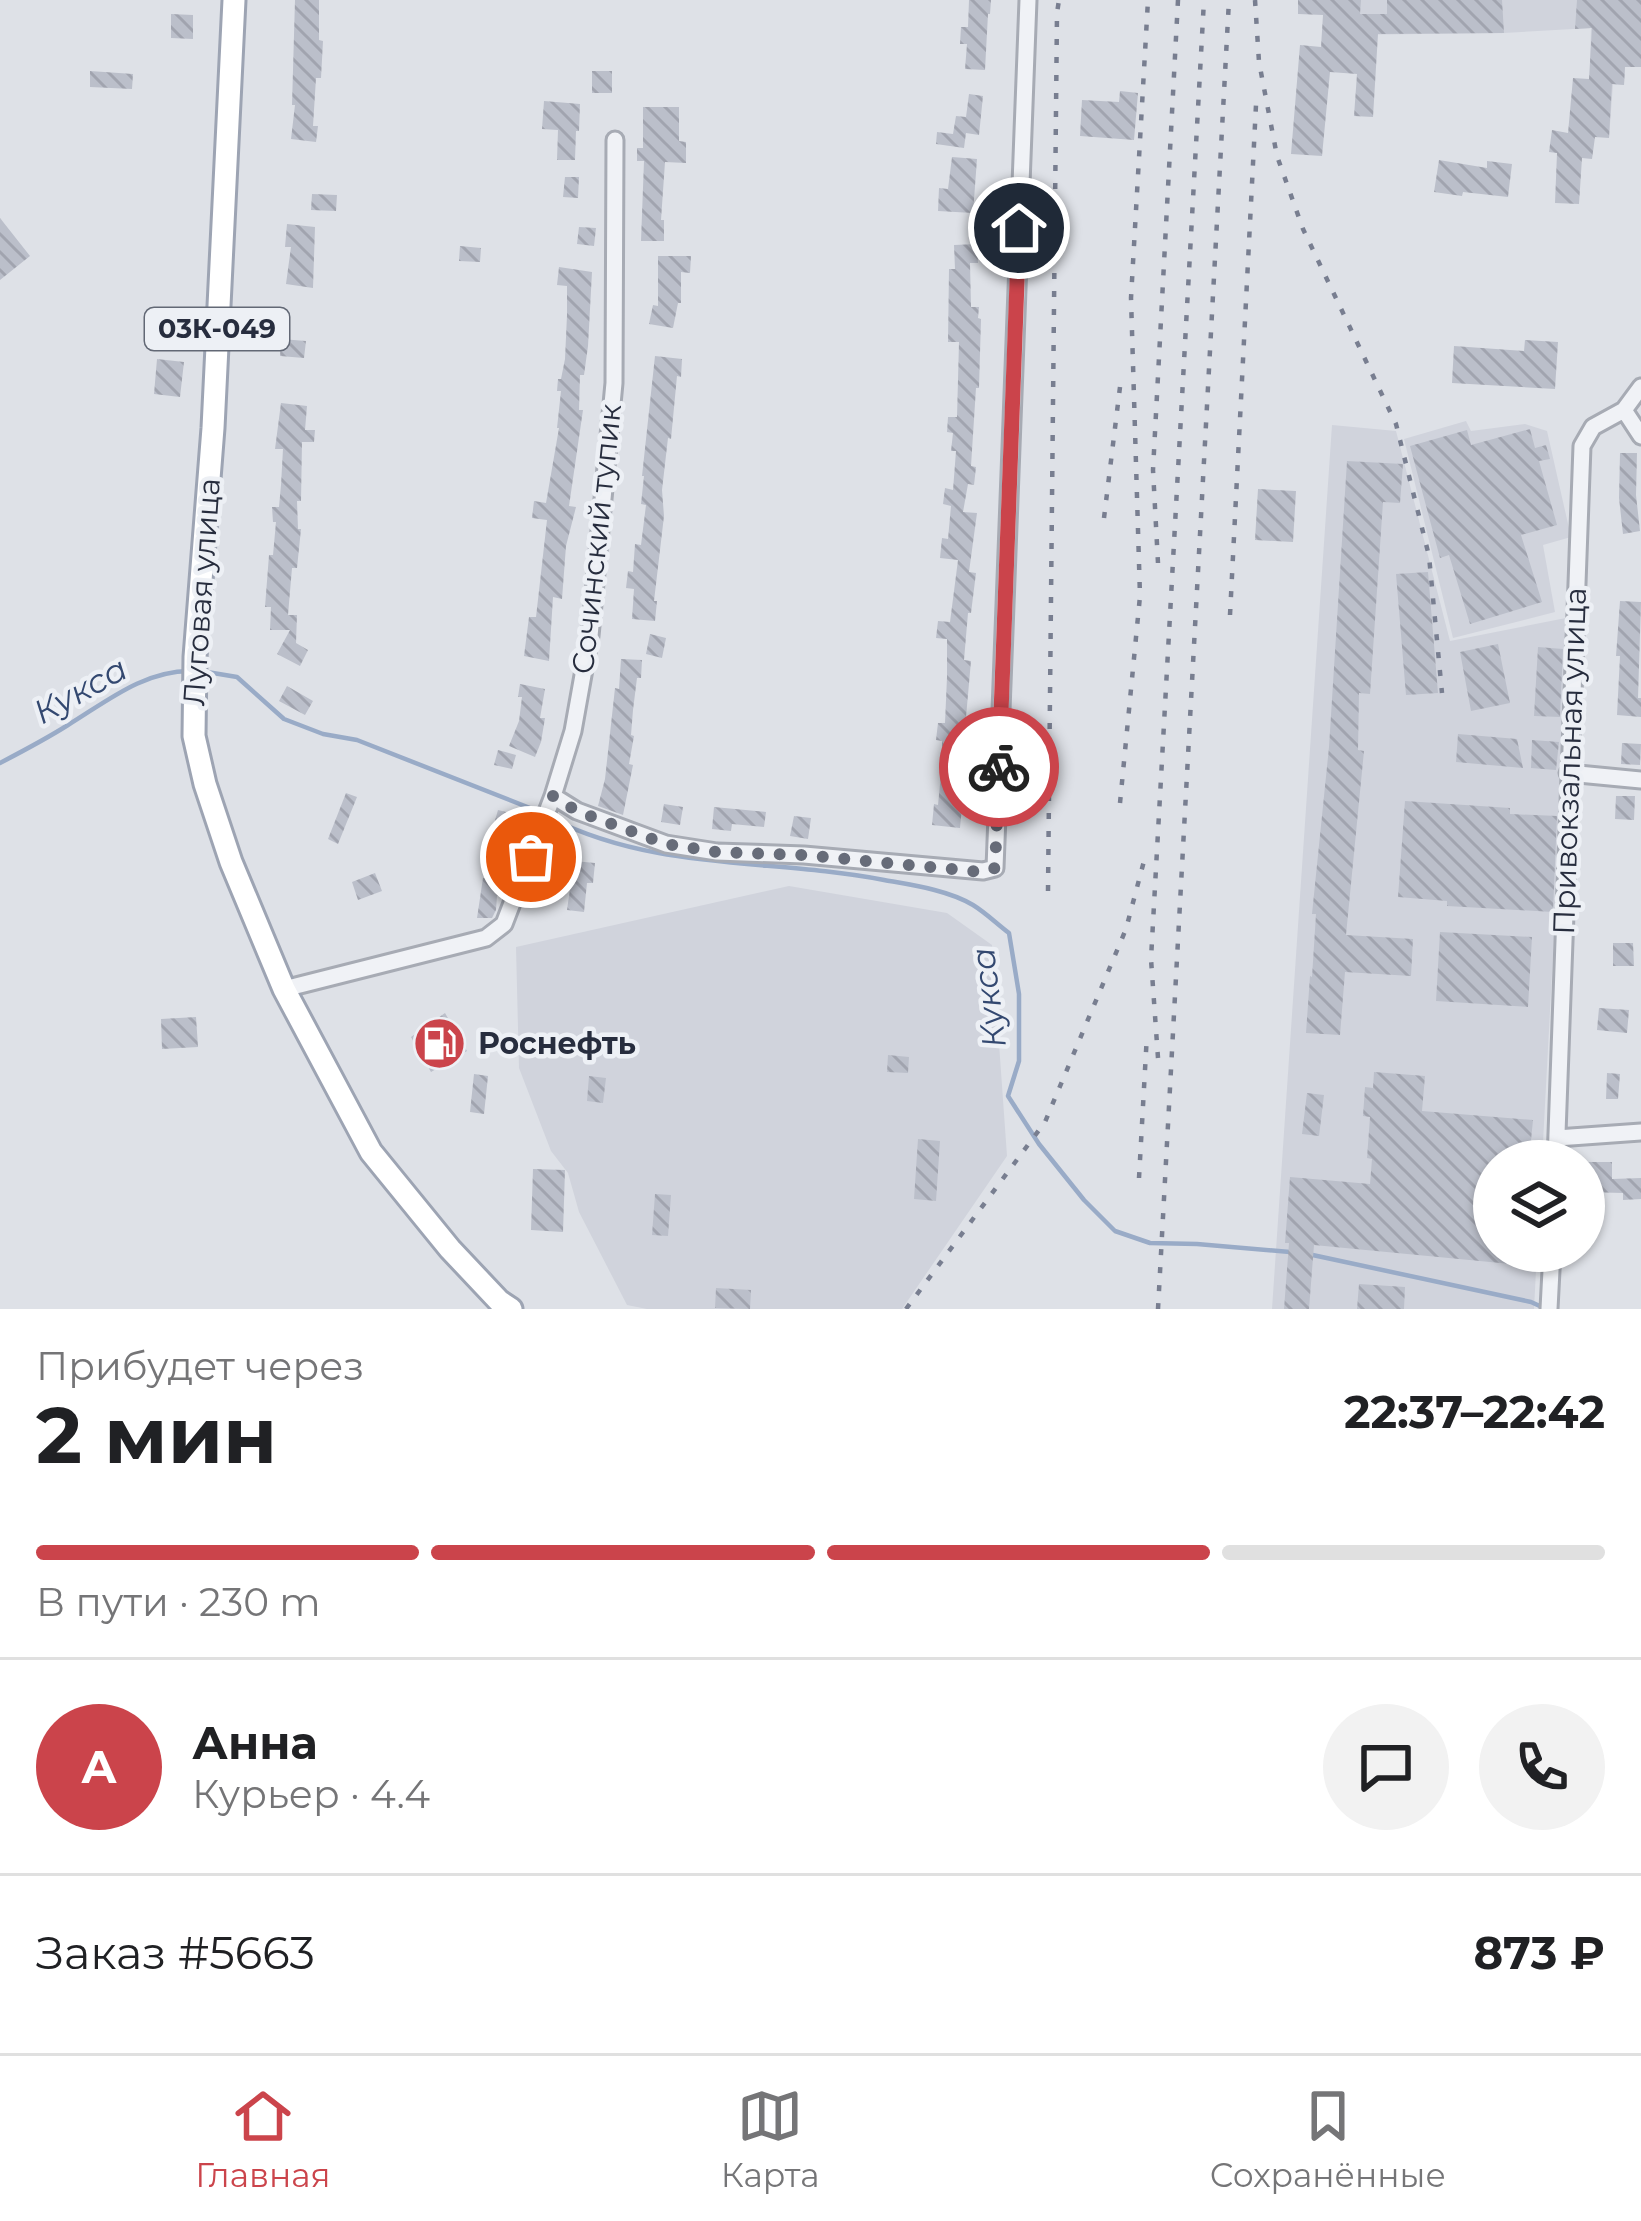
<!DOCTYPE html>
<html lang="ru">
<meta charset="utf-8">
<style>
body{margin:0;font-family:Montserrat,sans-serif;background:#f2f2f2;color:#202124;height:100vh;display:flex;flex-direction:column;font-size:45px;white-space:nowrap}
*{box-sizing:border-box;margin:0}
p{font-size:39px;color:#757577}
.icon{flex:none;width:66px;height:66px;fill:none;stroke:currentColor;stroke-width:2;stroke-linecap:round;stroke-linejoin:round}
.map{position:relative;height:1309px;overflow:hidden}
.sheet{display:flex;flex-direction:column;background:#fff;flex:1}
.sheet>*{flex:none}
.buttons{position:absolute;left:1473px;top:1140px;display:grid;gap:24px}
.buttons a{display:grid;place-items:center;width:132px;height:132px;border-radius:50%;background:#fff;box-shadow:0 3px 9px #0004;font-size:60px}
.pin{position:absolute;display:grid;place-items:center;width:102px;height:102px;color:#fff;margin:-51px;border:6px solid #fff;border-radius:50%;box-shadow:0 3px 12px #0007}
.courier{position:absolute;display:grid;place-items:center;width:120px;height:120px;margin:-60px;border:9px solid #cb444b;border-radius:50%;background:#fff;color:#222;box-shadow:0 3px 15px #0007}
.overview em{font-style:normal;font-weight:700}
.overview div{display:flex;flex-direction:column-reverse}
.overview{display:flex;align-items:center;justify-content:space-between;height:204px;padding:0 36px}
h1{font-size:78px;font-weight:700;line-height:90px}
.bar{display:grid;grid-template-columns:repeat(4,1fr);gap:18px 12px;align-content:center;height:144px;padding:0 36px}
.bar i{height:15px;border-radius:9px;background:#e0e0e0}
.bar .on{background:#cb444b}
.bar p{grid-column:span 4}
.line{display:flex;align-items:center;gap:30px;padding:0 36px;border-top:3px solid #e0e0e0}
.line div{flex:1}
.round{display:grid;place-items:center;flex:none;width:126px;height:126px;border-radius:63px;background:#f2f2f2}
.dock{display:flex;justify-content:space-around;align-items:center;height:168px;border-top:3px solid #e0e0e0;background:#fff;font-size:33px;color:#757577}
.dock a{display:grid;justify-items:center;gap:6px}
.dock .on{color:#cb444b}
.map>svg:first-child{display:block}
.built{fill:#d0d3dc}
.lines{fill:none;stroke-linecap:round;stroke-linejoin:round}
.stream{stroke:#99abc7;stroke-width:4.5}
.building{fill:url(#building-back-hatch)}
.minor-casing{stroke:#a7abb4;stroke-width:21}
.major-casing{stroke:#9da4b3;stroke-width:27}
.minor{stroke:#f0f2f6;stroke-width:15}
.major{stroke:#fff;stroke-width:21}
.rail{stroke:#787e90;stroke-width:4.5;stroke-dasharray:6 12;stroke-linecap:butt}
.done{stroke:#676c79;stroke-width:12;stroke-dasharray:0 21.6}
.route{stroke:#cb444b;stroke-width:15}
.labels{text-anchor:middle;stroke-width:9;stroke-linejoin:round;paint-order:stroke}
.shield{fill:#edf0f5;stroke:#626875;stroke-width:3}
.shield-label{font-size:27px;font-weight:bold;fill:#272d3e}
.street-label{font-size:30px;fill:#272d3e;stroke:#edf0f5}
.poi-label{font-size:30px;font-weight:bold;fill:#272d3e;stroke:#edf0f5;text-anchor:start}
.water-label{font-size:33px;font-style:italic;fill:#334870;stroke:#edf0f5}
</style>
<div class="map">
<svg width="1641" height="1309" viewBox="0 0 1641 1309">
<defs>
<pattern id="building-back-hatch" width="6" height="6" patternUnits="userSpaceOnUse" patternTransform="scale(3)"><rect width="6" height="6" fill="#bbbfca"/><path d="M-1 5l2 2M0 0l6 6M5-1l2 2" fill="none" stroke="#a1a4af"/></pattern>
</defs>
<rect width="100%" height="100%" fill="#dee1e7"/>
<path class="built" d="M1344,0H1641L1625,67L1624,85L1613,84L1609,138L1602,66L1590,65L1591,28L1504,33L1342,35Z
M1466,421L1471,431L1525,424L1547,431L1571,537L1543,545L1555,612L1453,638L1404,439Z
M1332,425L1396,431L1450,641L1571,617L1542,1161H1494V1251H1537L1534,1309H1272Z
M789,886L947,913L992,945L1007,1156L902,1309H647L627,1305L579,1212L568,1173L551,1151L519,1068L516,947Z"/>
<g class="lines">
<path class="stream" d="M201,671L237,677L284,719L323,734L357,740L540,812
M0,763C23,751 46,739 68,725C106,702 143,671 190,671
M550,818C658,872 770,858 884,880C912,885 948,890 973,905C986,913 997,924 1009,933L1019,994V1061L1008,1096L1039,1144L1084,1200L1115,1231L1150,1243L1197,1244L1290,1252
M1308,1254L1531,1302L1542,1307"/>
</g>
<path class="building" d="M295,0H319V40L323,41L321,78H316L313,126H318L316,142L291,139L295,105H292Z
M969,0H991L990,14H988L985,70L965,69L967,44H960L961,27H968Z
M1298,0H1361L1360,14H1387V0H1502L1504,33L1378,34L1373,117L1354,116L1357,74L1330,72L1322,156L1291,154L1300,45L1321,47L1323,15L1298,14Z
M1577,0H1641V67H1625L1624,85L1612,84L1609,138L1595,137L1592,159L1582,158L1579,204L1555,203L1557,153L1549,152L1552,130L1568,133L1573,78L1589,79L1592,28L1575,29Z
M171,14L193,15V39L171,38Z
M90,71L133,74L132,89L90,87Z
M592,71H612V93H592Z
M1120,91L1138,93L1134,140L1080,136L1082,100L1119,102Z
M969,94L983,96L979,135L966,133L964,148L936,144L937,132L953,134L956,116L966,117Z
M544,101L580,104L579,131H576L575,160H557L558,130L542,129Z
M643,107H679V141L686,142V163L665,162L661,220H664V241H641L644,161H637V148H643Z
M952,157L977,159L973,213L938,211L939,188L948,189Z
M1439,160L1487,168V161L1512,164L1508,197L1463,192L1462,196L1434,192Z
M565,177H579L578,198L563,197Z
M312,194L337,195L336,211L311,210Z
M0,218L30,256L0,280Z
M287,224L315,227L313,288L286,284L291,247H285Z
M579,227L596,228L594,246L577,244Z
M977,244L978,263H970L971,307H979L978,318L981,319L979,388H976L971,466L976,467L974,485L968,484L963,512L977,513L969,572L976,573L971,613H968L964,660L971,661L958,807H962L960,828L932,825L934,804L938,805L942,764V741L936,740L938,723H945L947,677V639L936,638L938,621L950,622L958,560L940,558L942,538L948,539L951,506L943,504L945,488L953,490L956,451H951L953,433L947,432L948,417H957L959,342H948L949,269H955L954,245Z
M460,246L481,248L480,262L459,261Z
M658,256H691L690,273L681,272V303H678L673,328L649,324L653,305L658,306Z
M559,267L592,272L588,346L584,375H580L579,410H583L569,506L576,507L566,546L562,599L553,597L549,661L524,656L529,617H536L547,520L532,518L534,501L546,503L559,428H557L561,391H557L558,379H561L565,359L567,315V286L557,285Z
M281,339L306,341L304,358L280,356Z
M1525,340L1558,342L1555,389L1452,383L1454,346L1524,351Z
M655,356L682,359L681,377L677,376L671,439L668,438L662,490L664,516L654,601H657L655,621L632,619L634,589L626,588L628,571L633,572L635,544L641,545L646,505L641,504L644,476H642Z
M157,359L184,362L180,397L154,394Z
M281,403L307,406L305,430H315L314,442H302L301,501H297L298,529H301L297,568H292L288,615H297L296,643L308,650L300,666L277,654L290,630H270L271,607H265L269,555H273L276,522H273L272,507H279L281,485L283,449H275Z
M1530,429L1535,448L1546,445L1550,459L1539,461L1557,525L1521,535L1542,602L1470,624L1449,555L1440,558L1410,446L1467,430L1471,445Z
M1620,453H1637L1636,495L1640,531L1623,534L1619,498Z
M1347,461L1403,464L1400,503L1383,502L1370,694L1359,693L1358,750L1364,751L1346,935L1413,939L1411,976L1345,972L1340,1035L1306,1033L1310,976L1312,977L1316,914H1312L1329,747Z
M1258,489L1296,491L1293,542L1255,540Z
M1428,572L1438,693L1406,695L1396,574Z
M1620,601L1641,602L1638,698H1641V717L1617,715L1620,656H1616Z
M650,634L666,638L662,658L646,654Z
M1498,644L1510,703L1471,711L1460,652Z
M1538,647L1563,649L1560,717L1534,716Z
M621,659L642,660L641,678H637L633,710L631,735L634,736L629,764L633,765L623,815L598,806L605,779L615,688L619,689Z
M520,684L545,689L540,718H545L541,742L535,757L509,746L519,721L522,697H518Z
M287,686L313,701L305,715L279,701Z
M1458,734L1517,739L1523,768L1456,762Z
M1532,740L1559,742L1556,770L1531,768Z
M1622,743L1641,744L1640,765L1621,764Z
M498,750L516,755L512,769L494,765Z
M346,793L357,797L338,844L328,839Z
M1616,796H1635L1634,820L1615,819Z
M1405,801L1510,808V814L1557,816L1553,912L1447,906V901L1398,897Z
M664,804L683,807L680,825L661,822Z
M714,807L766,812L764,827L732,824L731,831L712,829Z
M498,810L526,817L522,831L494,824Z
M794,816L811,818L808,839L790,836Z
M558,839L570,842L565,868L552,865Z
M574,861L595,863L593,883H587L584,912L567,910Z
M375,873L382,891L358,900L352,882Z
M483,878L503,879L502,895L497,896L496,910L492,918H477Z
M1440,932L1532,937L1528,1007L1436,1001Z
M1613,943H1633L1634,966H1613Z
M1599,1008L1629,1010L1627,1033L1597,1030Z
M445,1013L467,1051L431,1072L411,1037Z
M196,1017L198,1047L162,1049L161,1019Z
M888,1055L909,1057L908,1073L887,1072Z
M1374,1072L1425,1076L1422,1111L1533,1120L1529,1161H1494V1251H1522L1521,1265L1314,1245L1309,1309H1284L1289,1243H1285L1290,1177L1370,1184L1372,1159L1367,1158L1370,1117L1363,1116L1365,1087L1373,1088Z
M1607,1073L1620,1074L1618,1099H1606Z
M474,1074L488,1076L484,1114L470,1112Z
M589,1076L606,1078L603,1103L587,1101Z
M1307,1093L1324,1095L1319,1136L1302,1134Z
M918,1139L940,1141L936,1201L914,1199Z
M1585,1162H1612V1179L1641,1178V1199L1623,1200V1193L1585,1192Z
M533,1169L565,1170L563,1232L531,1230Z
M655,1194L671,1195L668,1236L652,1235Z
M1359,1284L1405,1287L1404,1309H1357Z
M716,1288L751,1290L750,1309L715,1308Z"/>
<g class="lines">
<defs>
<path id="minor" d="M1624,410L1641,436
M1568,773L1641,780
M553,796L577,811L666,844L717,852L804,855L983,871L995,868L1028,0
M284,989L486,938L504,924L553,796L573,731L590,636L614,383L615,140
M1557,1138L1641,1132
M1556,1161L1582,446L1593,427L1624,410L1641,387
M1549,1309L1552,1251"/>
<path id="major" d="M234,0L213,428L195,657L194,736L205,784L231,862L284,989L371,1152L450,1249L499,1301L511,1309"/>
</defs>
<use href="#minor" class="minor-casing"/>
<use href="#major" class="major-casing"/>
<use href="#minor" class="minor"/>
<use href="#major" class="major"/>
<path class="rail" d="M1255,0L1259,62L1277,156L1303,229L1396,424L1429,556L1442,693
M1104,518L1120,387
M1158,563L1153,470L1178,0
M1230,615L1256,105
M1120,803L1140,596L1131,298L1148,0
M1048,891L1057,13L1059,0
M1158,1058L1151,959L1204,0
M1139,1178L1147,1034
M906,1309L1045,1122L1126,929L1144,861
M1158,1309L1229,0"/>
</g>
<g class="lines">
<path class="done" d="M531,857L553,796L577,811L666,844L717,852L804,855L982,872L995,868L999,767"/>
<path class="route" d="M999,767L1019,228"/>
</g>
<defs>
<symbol id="fuel-disc" viewBox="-11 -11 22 22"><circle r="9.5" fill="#cb444b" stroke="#edf0f5"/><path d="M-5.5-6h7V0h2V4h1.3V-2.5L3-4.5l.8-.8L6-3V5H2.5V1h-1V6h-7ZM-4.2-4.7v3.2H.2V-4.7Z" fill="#fff"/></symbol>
</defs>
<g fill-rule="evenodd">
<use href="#fuel-disc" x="410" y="1014" width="59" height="59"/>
</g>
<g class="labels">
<rect class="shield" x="145" y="308" width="144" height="42" rx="9"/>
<g class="shield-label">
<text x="217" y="338">03К-049</text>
</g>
<g class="street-label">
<text transform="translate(597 539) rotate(-84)" y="10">Сочинский тупик</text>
<text transform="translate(202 592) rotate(-86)" y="10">Луговая улица</text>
<text transform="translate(1570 761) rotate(-88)" y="10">Привокзальная улица</text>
</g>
<g class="poi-label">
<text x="478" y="1054">Роснефть</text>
</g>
<g class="water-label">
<text transform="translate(80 690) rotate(-29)" y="12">Кукса</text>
<text transform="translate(988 998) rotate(-97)" y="12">Кукса</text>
</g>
</g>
</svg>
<div class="buttons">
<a><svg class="icon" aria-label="layers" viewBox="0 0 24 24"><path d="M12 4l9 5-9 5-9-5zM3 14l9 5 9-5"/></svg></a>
</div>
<div class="pin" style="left:531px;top:857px;background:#ea580c"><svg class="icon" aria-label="bag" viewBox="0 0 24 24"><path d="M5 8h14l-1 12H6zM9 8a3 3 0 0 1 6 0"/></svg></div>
<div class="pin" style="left:1019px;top:228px;background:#1f2937"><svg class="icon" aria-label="home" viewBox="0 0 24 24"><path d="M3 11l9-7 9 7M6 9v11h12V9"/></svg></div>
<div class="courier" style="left:999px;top:767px"><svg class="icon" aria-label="bike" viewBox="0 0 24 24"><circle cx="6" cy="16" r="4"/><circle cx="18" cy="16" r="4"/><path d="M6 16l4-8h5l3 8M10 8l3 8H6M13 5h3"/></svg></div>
</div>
<section class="sheet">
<div class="overview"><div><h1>2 мин</h1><p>Прибудет через</p></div><em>22:37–22:42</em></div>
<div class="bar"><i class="on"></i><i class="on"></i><i class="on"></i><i></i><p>В пути · 230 m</p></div>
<div class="line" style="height:216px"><b class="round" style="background:#cb444b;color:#fff">А</b><div><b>Анна</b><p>Курьер · 4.4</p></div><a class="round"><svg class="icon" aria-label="chat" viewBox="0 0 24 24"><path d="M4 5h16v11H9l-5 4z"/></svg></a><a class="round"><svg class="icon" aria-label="phone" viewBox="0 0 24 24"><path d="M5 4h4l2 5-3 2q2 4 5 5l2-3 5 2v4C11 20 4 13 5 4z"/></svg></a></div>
<div class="line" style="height:156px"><div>Заказ #5663</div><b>873 ₽</b></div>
</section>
<nav class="dock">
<a class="on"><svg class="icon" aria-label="home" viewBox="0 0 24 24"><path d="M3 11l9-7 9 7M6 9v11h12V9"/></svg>Главная</a>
<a><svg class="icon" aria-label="map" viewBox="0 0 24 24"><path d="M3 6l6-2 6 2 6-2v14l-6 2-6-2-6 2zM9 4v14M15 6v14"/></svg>Карта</a>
<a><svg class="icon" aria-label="saved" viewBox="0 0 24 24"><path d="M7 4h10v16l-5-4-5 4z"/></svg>Сохранённые</a>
</nav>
